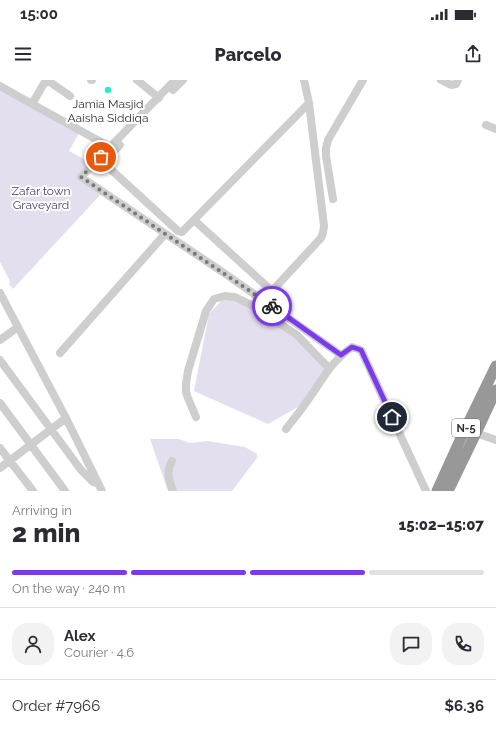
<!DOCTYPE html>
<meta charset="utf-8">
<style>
body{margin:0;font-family:Raleway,sans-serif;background:#f2f2f3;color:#2b2b33;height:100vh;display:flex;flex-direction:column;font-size:15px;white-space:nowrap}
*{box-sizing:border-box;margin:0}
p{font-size:13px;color:#7c7c81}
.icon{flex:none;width:22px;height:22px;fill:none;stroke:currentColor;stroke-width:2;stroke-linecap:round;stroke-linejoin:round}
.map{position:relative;height:411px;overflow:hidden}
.details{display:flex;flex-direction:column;background:#fff;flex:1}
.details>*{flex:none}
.pin{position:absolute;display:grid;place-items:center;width:34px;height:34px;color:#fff;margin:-17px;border:2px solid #fff;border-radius:50%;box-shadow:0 1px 4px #0007}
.courier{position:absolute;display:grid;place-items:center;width:40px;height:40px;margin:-20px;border:3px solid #7c3aed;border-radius:50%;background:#fff;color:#222;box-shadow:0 1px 5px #0007}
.headline em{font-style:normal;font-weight:800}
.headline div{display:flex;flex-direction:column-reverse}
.headline{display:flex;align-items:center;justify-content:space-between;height:68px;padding:0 12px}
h1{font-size:26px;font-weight:800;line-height:30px}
.bar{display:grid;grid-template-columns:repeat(4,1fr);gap:6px 4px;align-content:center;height:48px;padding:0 12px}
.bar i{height:5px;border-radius:3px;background:#e1e1e2}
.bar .on{background:#7c3aed}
.bar p{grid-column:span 4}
.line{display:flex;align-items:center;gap:10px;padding:0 12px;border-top:1px solid #e1e1e2}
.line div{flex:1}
.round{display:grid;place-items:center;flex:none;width:42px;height:42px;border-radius:16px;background:#f2f2f3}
.status{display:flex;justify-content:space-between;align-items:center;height:28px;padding:0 20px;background:#fff;direction:ltr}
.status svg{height:11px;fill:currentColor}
header{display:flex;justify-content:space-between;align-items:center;height:52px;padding:0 12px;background:#fff;font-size:18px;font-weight:800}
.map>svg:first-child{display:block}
.green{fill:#e4dfee}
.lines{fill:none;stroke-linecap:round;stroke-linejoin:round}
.minor{stroke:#cecece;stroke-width:8}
.highway{stroke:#989898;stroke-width:11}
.done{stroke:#797979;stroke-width:4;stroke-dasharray:0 7.2}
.route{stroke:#7c3aed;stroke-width:5}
.poi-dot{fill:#2eedc5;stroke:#fff;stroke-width:1.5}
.labels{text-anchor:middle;stroke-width:4;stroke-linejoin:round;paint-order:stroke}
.shield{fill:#fff;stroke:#6f6f6f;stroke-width:1}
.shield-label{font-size:11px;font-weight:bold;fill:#313131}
.poi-label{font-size:12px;fill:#313131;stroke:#fff}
.park-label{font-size:12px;fill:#503b6f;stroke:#fff}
</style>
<div class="status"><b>15:00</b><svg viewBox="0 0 49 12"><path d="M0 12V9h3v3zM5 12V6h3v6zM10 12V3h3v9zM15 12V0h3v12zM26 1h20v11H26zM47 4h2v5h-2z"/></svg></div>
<header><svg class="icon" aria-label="menu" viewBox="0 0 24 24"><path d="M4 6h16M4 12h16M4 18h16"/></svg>Parcelo<svg class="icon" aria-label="share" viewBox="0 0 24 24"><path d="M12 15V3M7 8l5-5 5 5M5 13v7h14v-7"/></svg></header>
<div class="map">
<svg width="496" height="411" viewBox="0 0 496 411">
<rect width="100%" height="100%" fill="#fff"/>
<path class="green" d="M0,8L79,53L69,71L91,83L77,98L101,114L13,209L9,204L10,201L0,182Z
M233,219L254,229L296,259L330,286L305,323L268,344L194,311L209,234L221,221Z
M150,359H179L190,363L207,361L245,367L257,374V378L232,411H168Z"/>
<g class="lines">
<path class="minor" d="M47,0L70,16
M91,0H92
M137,0L159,18
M175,0L81,97L227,195L341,275
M441,0L451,5L456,4L458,0
M0,6L32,24L46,0
M173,10L183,0
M32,24L110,67
M486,45L496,49
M120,65C115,71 107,76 106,85L178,151L182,152L309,23
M333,119L326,76V68L328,60L363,0
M194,140L272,211L321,158L323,153L324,146L309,23L304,0
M0,213L66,338L102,411
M0,260L18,247
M60,273L165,154
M0,280L81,390L93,402L98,403
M0,323L65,411
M196,337L188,318L186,312V304L188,291L206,231L214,219L225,216L235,217L255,227L297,255L322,281L329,288
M286,349C292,341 299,333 305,324C321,303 329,283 352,267L361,270L426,411
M476,353L496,360
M0,368L33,411
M172,381C166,391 169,401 173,411
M0,388L66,338"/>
<path class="highway" d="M437,411L461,358L496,286
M448,411L476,353L496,310"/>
</g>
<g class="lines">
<path class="done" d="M101,77L81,97L272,226"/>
<path class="route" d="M272,226L341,275L352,267L361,270L392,337"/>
</g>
<circle class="poi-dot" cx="108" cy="10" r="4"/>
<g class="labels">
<rect class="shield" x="452" y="339" width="28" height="18" rx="3"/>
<g class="shield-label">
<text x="466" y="352">N-5</text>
</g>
<g class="poi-label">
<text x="108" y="28">Jamia Masjid<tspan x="108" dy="14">Aaisha Siddiqa</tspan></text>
</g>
<g class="park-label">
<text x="41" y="115">Zafar town<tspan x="41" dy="14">Graveyard</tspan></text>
</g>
</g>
</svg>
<div class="pin" style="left:101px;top:77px;background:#ea580c"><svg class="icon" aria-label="bag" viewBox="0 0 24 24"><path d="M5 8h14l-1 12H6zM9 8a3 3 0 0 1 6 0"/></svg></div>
<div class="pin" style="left:392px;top:337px;background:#1f2937"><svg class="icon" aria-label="home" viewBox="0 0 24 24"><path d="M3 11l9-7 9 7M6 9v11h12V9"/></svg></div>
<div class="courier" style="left:272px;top:226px"><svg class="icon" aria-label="bike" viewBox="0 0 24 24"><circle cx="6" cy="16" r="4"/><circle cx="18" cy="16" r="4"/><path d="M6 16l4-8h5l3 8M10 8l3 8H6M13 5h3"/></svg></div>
</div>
<section class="details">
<div class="headline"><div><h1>2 min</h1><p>Arriving in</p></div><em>15:02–15:07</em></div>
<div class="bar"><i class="on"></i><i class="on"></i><i class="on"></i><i></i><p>On the way · 240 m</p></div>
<div class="line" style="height:72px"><a class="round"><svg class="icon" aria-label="person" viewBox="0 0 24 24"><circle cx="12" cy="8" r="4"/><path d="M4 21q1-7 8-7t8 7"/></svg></a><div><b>Alex</b><p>Courier · 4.6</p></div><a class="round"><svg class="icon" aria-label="chat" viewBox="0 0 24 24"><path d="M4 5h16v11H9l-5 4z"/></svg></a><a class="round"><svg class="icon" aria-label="phone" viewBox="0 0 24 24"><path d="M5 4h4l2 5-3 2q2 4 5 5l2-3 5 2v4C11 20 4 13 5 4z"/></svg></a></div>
<div class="line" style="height:52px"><div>Order #7966</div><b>$6.36</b></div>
</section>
